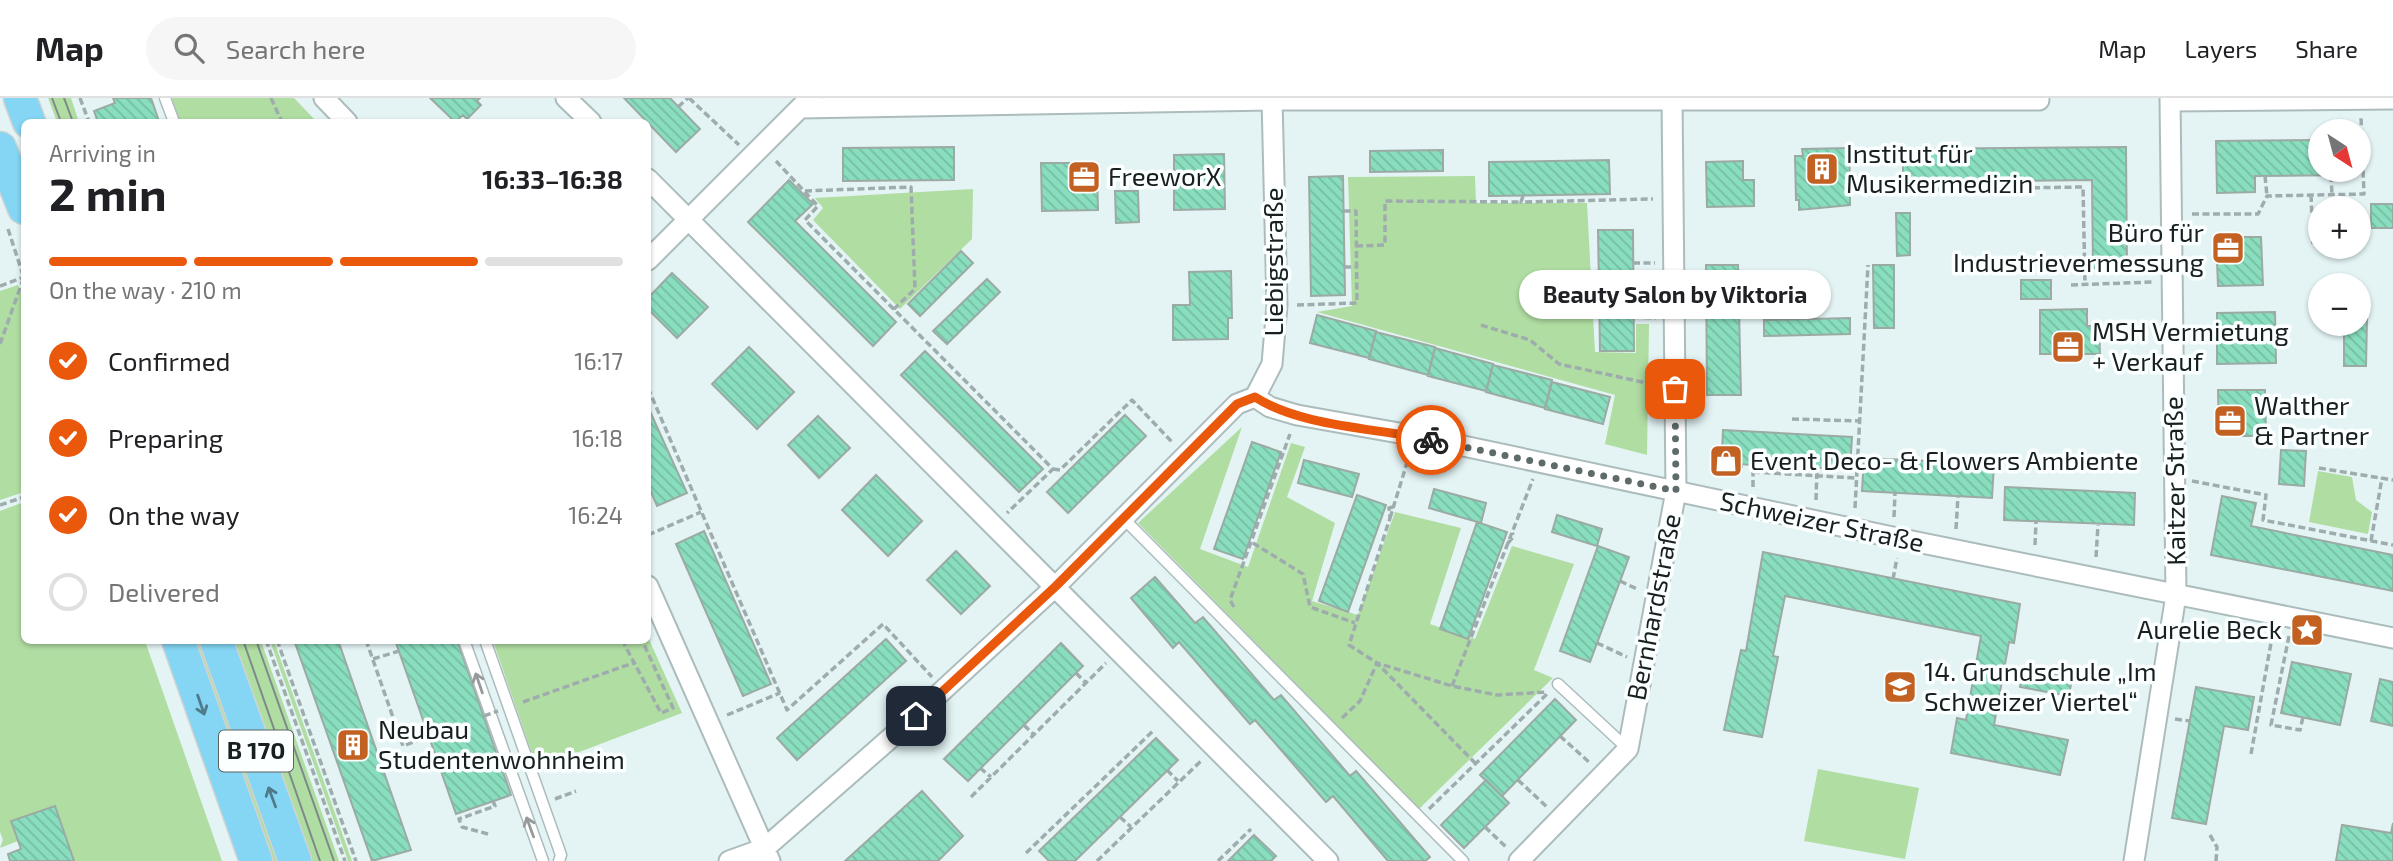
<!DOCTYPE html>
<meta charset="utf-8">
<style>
body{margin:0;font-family:"Exo 2",sans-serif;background:#f6f6f6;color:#202124;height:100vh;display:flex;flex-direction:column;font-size:26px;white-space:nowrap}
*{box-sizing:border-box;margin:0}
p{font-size:23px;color:#757577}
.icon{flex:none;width:38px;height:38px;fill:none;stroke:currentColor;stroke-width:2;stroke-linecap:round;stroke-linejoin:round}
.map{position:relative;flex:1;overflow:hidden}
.details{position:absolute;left:21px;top:21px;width:630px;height:525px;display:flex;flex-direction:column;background:#fff;border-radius:10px;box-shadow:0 2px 5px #0004}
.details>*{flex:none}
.needle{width:46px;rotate:144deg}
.fabs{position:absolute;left:2308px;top:21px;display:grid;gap:14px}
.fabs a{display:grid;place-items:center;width:63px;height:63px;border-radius:50%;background:#fff;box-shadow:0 2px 5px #0004;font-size:35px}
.pin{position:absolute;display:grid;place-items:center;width:60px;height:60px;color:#fff;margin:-30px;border-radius:14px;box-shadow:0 4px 10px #0006}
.courier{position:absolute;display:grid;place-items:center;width:70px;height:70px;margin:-35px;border:5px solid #ea580c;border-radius:50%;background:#fff;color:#222;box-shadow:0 2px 9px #0007}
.bubble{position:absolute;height:49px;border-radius:24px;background:#fff;box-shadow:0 2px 5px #0004;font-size:23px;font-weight:700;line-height:49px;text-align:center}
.headline em{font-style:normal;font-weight:700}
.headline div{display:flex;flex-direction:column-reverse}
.headline{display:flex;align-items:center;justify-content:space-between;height:119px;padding:0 28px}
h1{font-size:46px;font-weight:700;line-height:52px}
.bar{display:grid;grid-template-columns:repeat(4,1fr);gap:10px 7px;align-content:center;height:84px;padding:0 28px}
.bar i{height:9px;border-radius:5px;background:#e0e0e0}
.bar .active{background:#ea580c}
.bar p{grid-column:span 4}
ol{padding:0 28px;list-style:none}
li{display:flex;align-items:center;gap:21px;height:77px}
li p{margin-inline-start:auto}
li .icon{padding:7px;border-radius:50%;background:#ea580c;color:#fff;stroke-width:4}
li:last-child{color:#757577}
li i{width:38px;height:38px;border:4px solid #e0e0e0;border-radius:50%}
header{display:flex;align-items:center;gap:42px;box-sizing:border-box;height:98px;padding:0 35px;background:#fff;border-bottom:2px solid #e0e0e0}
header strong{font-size:33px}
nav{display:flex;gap:38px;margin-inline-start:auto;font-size:24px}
.search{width:490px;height:63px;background:#f6f6f6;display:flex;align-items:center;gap:18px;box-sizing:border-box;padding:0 24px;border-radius:38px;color:#757577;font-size:26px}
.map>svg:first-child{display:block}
.green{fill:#b0dda2}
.building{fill:url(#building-back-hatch);stroke:#9caaa4;stroke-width:2}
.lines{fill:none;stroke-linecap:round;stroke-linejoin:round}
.service-casing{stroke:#acbcbd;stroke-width:13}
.minor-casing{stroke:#acbcbd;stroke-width:23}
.primary-casing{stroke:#d1d2d2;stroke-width:35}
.path{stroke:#9facad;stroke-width:3.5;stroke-dasharray:7 3.5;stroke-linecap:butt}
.service{stroke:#fff;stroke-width:10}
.minor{stroke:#fff;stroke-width:19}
.primary{stroke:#84d6f4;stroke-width:32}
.tram{stroke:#7e8a8a;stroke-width:2}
.path-bridge{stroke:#9facad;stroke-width:3.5;stroke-dasharray:7 3.5;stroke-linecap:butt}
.oneway{stroke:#979a9a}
.oneway2{stroke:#4e7a8a}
.done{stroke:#5f6a6a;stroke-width:7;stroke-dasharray:0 12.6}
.route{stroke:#ea580c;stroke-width:9}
.labels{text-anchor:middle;stroke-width:7;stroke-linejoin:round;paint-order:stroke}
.shield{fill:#fbffff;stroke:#5c6262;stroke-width:2}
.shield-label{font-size:24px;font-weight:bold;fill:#181f1f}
.poi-label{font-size:26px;fill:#181f1f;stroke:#fbffff;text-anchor:start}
.street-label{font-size:26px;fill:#181f1f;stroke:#fbffff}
</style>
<header>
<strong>Map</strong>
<div class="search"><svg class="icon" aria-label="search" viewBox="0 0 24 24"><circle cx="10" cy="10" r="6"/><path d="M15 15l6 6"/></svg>Search here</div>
<nav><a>Map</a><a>Layers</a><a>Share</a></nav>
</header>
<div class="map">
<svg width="2393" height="763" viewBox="0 0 2393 763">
<defs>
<pattern id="building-back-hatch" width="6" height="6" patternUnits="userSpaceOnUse" patternTransform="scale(1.75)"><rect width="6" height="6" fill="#88debe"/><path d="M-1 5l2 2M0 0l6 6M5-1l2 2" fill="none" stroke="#75bea3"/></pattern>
</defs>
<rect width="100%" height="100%" fill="#e4f4f5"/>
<path class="green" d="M48,0H71L79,24H57Z
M172,0H294L317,24H180Z
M1475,78L1476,105H1587L1595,254L1636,255V226H1649L1647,357L1605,346L1615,297L1317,214L1352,208L1348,79Z
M973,91L972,141L900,211L813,122L823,110L815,100Z
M18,187L24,204V394L0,402V193Z
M1242,329L1200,451L1248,469L1291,345L1305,349L1287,399L1335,425L1312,503L1358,517L1395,414L1461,430L1430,526L1475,541L1512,448L1574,466L1534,572L1553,580L1419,711L1138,425Z
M2318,373L2352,379L2356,402L2372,414L2368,436L2309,424Z
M24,404V542L145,543L222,763H74L54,708L12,723L18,743L0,750L3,742L0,734V413Z
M648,539L682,615L537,670L493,543L648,542Z
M189,543H205L283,763H265Z
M228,543H261L339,763H306Z
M270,543H274L352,763H348Z
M1818,671L1919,690L1905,761L1804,743Z"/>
<path class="building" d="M113,0H151L159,23L98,24L94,13L115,5Z
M430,0H480L477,3L481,7L467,21L463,17L455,24Z
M624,0H670L700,31L676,54Z
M2320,42V72H2351V77L2255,78V94L2217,95L2216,43Z
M954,49V82L843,83V50Z
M2126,49L2127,170H2093L2092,82L1903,84V51Z
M1849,50L1850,84H1856V93H1850V107L1799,112V102H1796L1795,58H1803L1802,51Z
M1443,52V73L1370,74V53Z
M1224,56L1225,111L1174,112V57Z
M1609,62L1610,96L1489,98V64Z
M1743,63V82H1754V108L1707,109L1706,64Z
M1041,65H1086V72H1097L1098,112L1042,113Z
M1343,78L1345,197L1311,198L1309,79Z
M789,82L813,106L795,123L896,224L873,248L748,124Z
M1115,93H1138L1139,124L1116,125Z
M2371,106H2393V130H2371Z
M1896,115H1910V157L1897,158Z
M1598,132H1633L1634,253H1600Z
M2216,139H2261L2263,187L2218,188Z
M961,153L973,165L920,218L908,206Z
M1706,167H1738L1741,297H1707Z
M1873,167H1894V230H1874Z
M1231,173L1232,220H1228V241L1173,242V207H1190L1189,174Z
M672,175L708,209L677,240L648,211V200Z
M987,181L1000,194L947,246L933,233Z
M2021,182H2051V201H2021Z
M2087,211V228H2099L2100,256H2040V212Z
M2275,214L2276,265L2217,266V215Z
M1317,217L1376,233L1369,260L1310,245Z
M1850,220V236L1764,238V222Z
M2359,221H2367L2366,268H2344V226H2359Z
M1376,234L1435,249L1428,277L1369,261Z
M749,249L794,294L757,331L712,286Z
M1435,250L1493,266L1486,293L1428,278Z
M925,253L1043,371L1019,394L901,277Z
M1493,267L1552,282L1545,310L1486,294Z
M1552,284L1610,299L1603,326L1545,311Z
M2218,292H2265L2266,338H2219Z
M648,309L687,395L657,408L648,387Z
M1125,317L1146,338L1068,415L1047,394Z
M818,318L850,350L819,380L788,347Z
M1723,332L1852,339L1850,372L1804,369L1802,373L1742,366V369L1715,368L1716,353H1722Z
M1252,344L1281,354L1243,461L1214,451Z
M2281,352L2306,353L2304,388L2279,386Z
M1864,360L1994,366L1992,400L1862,393Z
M1304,362L1359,376L1352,399L1298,385Z
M876,377L922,423L888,458L842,412Z
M2005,389L2135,395L2134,427L2004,422Z
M1434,391L1486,405L1481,425L1429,410Z
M1357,397L1386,407L1348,514L1319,503Z
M2222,398L2256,405L2251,428L2393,457V493L2211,457Z
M1557,417L1602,431L1597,448L1552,434Z
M1477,424L1507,434L1468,541L1440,531Z
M704,433L771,586L743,598L676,446Z
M1598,448L1629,459L1590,564L1560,553Z
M956,453L990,488L961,516L927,482Z
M1763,454L2020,506L2014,545L2009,544L1994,627L2068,642L2060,677L1951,655L1957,620L1966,622L1981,538L1785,498L1773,558L1778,559L1762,639L1724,632L1741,552L1746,553Z
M1155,479L1195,525L1203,519L1274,602L1281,597L1350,678L1356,673L1430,759L1425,763H1388L1333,698L1326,704L1255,622L1250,626L1179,544L1173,550L1131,500Z
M886,541L906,563L797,662L777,640Z
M294,542H338L411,752L372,763Z
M395,542H457L511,697L456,716Z
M1061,545L1083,568L968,683L944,661Z
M2292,564L2351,576L2340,627L2281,615Z
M2023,571L2072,580L2069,598L2020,589Z
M2380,581L2393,584V628L2371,623Z
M2196,589L2254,599L2248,632L2224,628L2206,726L2172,720Z
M1555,601L1576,622L1502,698L1480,677Z
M1156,640L1178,662L1075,763H1049L1039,753Z
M1486,682L1509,705L1464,750L1441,727Z
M922,693L963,738L938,763H845Z
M55,708L74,763H10L8,756L21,751L11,723Z
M2393,725V763H2336L2342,727L2391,735Z
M1254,737L1276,758L1271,763H1228Z"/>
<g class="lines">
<defs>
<path id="service" d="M165,0L174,24
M1123,420L1463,763
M464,542L543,763
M485,542L561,757L559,763
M1558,586L1628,651"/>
<path id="minor" d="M324,0L347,24
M566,0L591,24
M2170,3L2393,1
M800,10L1272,2H2039
M648,81L1328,763
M648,162L809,1
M1255,299L1270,309L1297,317L1416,338L1902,441L2393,540
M648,488L770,763
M729,763L765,750L902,630L1056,488L1237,306L1255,299L1272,266L1277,207L1272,0
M1519,763L1628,651L1676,393L1672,0
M2134,763L2176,497L2170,0"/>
<path id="primary" d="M20,0L29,24
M0,50L24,110
M178,542L256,763
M216,542L295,763"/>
</defs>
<use href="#service" class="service-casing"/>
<use href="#minor" class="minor-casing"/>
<use href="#primary" class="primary-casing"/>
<path class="path" d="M80,0L89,24
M271,0L282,24
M689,0L739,47
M678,9L688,0
M776,63L818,108L805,122L1053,371L1007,415
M2331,77L2332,97
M2265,78L2267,98
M1886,92L2083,89L2085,186
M805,93L911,89L915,191L894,211
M2311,97L2313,146
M1523,98L1521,104L1653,101
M2192,116H2258L2267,98L2364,96L2361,19
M8,131L24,180
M1356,148L1385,147V103L1521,104
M1633,165H1655
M1344,169H1356
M2071,187L2153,184
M0,188L24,179
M1297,207L1357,205L1356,113H1344
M1634,219L1656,220
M1481,227L1530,242L1559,266L1656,287
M0,246L24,179
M648,290L787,612L883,526L932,579
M1792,321L1860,323
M2319,370L2393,382
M1053,371L1060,372L1132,302L1172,344
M1753,374L1856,380
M2192,383L2266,397L2263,422L2393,447
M1753,389V366
M1816,402L1817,370
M0,407L24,399
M1393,409L1389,410L1390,420L1349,547L1377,565L1476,666
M1855,410L1868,167
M1894,419L1895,395
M1390,420L1410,355
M1956,431L1958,398
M648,437L701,414
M2371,443L2382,380
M1253,445L1303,476L1310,509L1355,525
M1508,445L1514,438L1512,435
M2035,447L2036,423
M2096,459L2098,427
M1893,481L1897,460
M1620,483L1637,491
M1234,509L1230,502L1290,336
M2289,538L2271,627L2300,632L2303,619
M266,542L345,763
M277,542L356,763
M366,542L403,648L429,638
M622,542L661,615L673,610L642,542
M1597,545L1627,559
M373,561L399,553
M1076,575L1086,585
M1452,588L1533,381
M523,604L633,565
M727,617L780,595
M1342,620L1360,603L1377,565L1452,588L1497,597L1547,594
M2175,621L2190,623
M1024,627L1034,637
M1560,638L1590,665
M2251,656L2273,534
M980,670L991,679
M1167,672L1178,683
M1518,682L1547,709
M971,699L1106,565
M555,701L576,693
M1429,711L1547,596
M1120,719L1131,729
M1485,729L1506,749
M488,736L462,729L459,721L495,708L493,703
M2210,737L2217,749L2216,763
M1026,755L1154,632
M1097,763L1202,662
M1218,763L1251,731"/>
<use href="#service" class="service"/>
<use href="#minor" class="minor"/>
<use href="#primary" class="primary"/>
<path class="tram" d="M52,0L61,24
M64,0L73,24
M243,542L320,763
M256,542L334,763"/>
<path class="path-bridge" d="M484,618L498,613"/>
</g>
<defs><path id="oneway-shaft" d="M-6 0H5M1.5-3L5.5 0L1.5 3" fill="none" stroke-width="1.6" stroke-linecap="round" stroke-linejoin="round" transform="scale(1.75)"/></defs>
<g class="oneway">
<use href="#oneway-shaft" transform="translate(479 585) rotate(-109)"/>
<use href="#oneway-shaft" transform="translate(530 729) rotate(-110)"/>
</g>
<g class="oneway2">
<use href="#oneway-shaft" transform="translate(201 607) rotate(71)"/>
<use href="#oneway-shaft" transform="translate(272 699) rotate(-110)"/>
</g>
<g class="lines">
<path class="done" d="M1431,342L1676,393L1675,291"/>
<path class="route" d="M916,618L1056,488L1237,306L1255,299C1301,329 1377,330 1431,342"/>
</g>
<defs>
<symbol id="building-square" viewBox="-11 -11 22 22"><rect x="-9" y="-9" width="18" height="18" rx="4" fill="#c26122" stroke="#fbffff"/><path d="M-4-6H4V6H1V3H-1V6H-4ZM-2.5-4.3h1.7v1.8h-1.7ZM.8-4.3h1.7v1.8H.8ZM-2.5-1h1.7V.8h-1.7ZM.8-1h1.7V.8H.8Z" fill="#fff"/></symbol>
<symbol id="office-square" viewBox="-11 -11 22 22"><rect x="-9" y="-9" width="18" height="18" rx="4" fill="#c26122" stroke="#fbffff"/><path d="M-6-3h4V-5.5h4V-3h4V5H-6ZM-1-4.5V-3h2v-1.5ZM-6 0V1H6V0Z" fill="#fff"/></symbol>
<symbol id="shop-square" viewBox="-11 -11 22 22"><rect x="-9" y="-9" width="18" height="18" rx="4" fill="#c26122" stroke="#fbffff"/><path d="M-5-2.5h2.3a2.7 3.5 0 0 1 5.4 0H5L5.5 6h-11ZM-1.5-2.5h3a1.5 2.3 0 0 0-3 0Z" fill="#fff"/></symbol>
<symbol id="sight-square" viewBox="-11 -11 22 22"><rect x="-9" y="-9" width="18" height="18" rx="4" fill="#c26122" stroke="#fbffff"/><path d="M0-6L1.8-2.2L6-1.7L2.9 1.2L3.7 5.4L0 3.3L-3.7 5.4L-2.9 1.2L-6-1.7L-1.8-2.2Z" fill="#fff"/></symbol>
<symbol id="school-square" viewBox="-11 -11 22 22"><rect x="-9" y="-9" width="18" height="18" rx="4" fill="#c26122" stroke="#fbffff"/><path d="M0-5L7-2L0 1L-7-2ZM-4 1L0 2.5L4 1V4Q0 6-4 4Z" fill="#fff"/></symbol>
</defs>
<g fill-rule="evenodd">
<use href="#building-square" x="1803" y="52" width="38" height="38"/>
<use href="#office-square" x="1065" y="60" width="38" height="38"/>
<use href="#office-square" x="2209" y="131" width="38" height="38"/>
<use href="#office-square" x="2049" y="230" width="38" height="38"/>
<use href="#office-square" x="2211" y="304" width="38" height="38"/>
<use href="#shop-square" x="1707" y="344" width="38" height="38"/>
<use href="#sight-square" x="2288" y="513" width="38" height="38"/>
<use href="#school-square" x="1881" y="570" width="38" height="38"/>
<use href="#building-square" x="334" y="628" width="38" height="38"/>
</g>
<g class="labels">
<rect class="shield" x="219" y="632.5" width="74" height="41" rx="5"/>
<g class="shield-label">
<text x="256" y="661">B 170</text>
</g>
<g class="poi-label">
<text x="1846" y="65">Institut für<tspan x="1846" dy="30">Musikermedizin</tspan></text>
<text x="1108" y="88">FreeworX</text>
<text x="2204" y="144" text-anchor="end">Büro für<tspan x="2204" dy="30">Industrievermessung</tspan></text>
<text x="2092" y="243">MSH Vermietung<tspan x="2092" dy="30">+ Verkauf</tspan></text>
<text x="2254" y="317">Walther<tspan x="2254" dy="30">&amp; Partner</tspan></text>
<text x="1750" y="372">Event Deco- &amp; Flowers Ambiente</text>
<text x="2282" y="541" text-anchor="end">Aurelie Beck</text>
<text x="1924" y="583">14. Grundschule „Im<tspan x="1924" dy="30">Schweizer Viertel“</tspan></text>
<text x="378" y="641">Neubau<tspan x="378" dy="30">Studentenwohnheim</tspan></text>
</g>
<g class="street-label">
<text transform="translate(1274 164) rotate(-90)" y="9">Liebigstraße</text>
<text transform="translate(2175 383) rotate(-91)" y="9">Kaitzer Straße</text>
<text transform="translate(1822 424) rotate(12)" y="9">Schweizer Straße</text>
<text transform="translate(1654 509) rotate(-79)" y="9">Bernhardstraße</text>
</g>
</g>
</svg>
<div class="fabs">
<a><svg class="needle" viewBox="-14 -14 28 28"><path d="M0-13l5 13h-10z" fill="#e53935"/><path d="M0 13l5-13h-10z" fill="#757577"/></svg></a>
<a>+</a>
<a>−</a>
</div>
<div class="pin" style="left:1675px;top:291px;background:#ea580c"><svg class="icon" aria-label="bag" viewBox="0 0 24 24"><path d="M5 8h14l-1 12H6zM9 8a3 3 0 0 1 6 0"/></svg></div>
<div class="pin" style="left:916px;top:618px;background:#1f2937"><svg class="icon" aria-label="home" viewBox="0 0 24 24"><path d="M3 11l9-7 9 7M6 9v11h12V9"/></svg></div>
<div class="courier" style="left:1431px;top:342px"><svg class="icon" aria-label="bike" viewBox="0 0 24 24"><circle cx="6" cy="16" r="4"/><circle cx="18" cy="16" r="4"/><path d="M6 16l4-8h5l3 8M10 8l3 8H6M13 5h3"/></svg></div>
<div class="bubble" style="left:1519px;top:172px;width:312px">Beauty Salon by Viktoria</div>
<section class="details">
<div class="headline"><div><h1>2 min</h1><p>Arriving in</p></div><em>16:33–16:38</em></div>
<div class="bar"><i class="active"></i><i class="active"></i><i class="active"></i><i></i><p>On the way · 210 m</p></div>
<ol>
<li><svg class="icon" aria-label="check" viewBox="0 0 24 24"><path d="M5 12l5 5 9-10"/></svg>Confirmed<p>16:17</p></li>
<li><svg class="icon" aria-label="check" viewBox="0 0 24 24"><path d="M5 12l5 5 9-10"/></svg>Preparing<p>16:18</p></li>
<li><svg class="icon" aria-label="check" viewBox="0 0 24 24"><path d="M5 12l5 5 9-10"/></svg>On the way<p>16:24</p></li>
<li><i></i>Delivered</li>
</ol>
</section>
</div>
